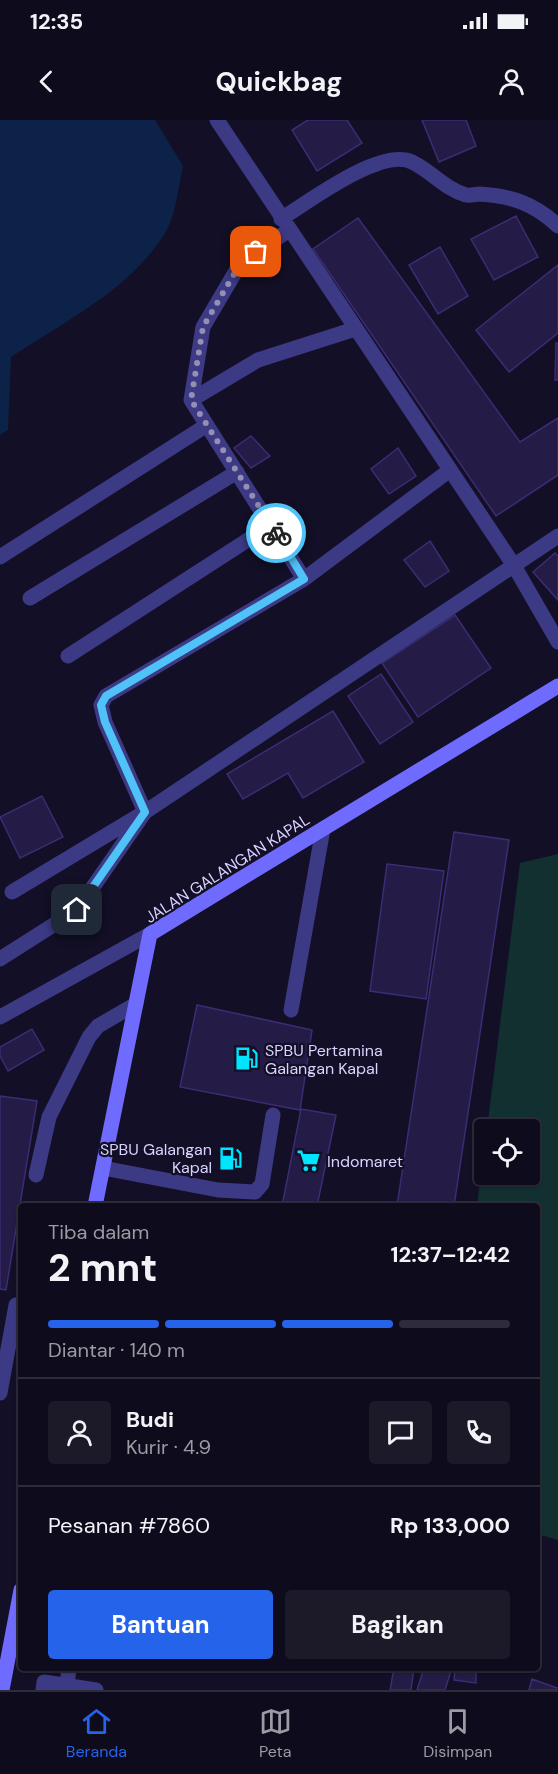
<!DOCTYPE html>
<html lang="id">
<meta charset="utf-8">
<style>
body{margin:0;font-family:"DM Sans",sans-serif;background:#1c1929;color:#f1f3f6;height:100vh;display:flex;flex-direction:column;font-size:22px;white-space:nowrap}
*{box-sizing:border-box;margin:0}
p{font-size:20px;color:#9b9ba3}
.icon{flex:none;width:33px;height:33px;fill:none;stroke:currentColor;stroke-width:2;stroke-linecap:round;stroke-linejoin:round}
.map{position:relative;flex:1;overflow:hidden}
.details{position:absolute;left:18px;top:1083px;width:522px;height:468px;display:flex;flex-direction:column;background:#0e0b1c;border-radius:6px;box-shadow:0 2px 4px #0004,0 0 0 2px #2e2b3b}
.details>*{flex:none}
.buttons{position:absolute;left:474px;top:999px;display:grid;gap:12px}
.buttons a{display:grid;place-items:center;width:66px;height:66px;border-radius:6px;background:#0e0b1c;box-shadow:0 2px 4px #0004,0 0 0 2px #2e2b3b;font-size:30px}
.pin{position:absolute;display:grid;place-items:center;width:51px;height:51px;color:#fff;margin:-26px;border-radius:12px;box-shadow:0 3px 9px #0006}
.courier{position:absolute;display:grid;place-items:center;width:60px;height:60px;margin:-30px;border:4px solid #4fc3f7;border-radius:50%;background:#fff;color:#222;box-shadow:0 2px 8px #0007}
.head em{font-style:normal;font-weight:700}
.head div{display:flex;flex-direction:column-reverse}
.head{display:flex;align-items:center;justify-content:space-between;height:102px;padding:0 30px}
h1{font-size:39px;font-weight:700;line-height:45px}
.bar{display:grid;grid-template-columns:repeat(4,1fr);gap:9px 6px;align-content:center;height:72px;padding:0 30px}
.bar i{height:8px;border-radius:4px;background:#2e2b3b}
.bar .active{background:#2563eb}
.bar p{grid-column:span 4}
.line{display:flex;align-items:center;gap:15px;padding:0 30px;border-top:2px solid #2e2b3b}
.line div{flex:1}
.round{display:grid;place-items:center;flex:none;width:63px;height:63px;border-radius:6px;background:#1c1929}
.cta{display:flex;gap:12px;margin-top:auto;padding:12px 30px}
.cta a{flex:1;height:69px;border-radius:6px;background:#2563eb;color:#fff;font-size:24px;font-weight:700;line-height:69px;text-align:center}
.cta a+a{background:#1c1929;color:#f1f3f6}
.status{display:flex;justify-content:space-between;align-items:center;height:42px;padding:0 30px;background:#0e0b1c;direction:ltr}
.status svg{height:16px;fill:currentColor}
header{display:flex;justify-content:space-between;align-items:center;height:78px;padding:0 30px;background:#0e0b1c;font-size:27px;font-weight:700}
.dock{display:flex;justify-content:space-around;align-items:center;height:84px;border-top:2px solid #2e2b3b;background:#0e0b1c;font-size:16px;color:#9b9ba3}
.dock a{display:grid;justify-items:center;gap:3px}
.dock .active{color:#2563eb}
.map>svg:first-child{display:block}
.green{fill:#12302f}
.water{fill:#0c2248}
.building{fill:#241b47;stroke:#3b2d73;stroke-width:1.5}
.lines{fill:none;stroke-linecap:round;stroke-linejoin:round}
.service{stroke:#3d3a85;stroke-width:15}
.minor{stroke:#3d3a85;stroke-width:15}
.tertiary{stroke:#3d3a85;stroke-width:15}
.secondary{stroke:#6f6bff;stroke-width:15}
.done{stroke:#948fb3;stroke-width:6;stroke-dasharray:0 10.8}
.route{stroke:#4fc3f7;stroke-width:8}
.labels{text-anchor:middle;stroke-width:4.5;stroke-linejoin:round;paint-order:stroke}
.street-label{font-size:16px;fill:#d9d4ff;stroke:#130f26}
.poi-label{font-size:16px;fill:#d9d4ff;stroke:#130f26;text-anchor:start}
</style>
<div class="status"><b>12:35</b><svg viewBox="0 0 49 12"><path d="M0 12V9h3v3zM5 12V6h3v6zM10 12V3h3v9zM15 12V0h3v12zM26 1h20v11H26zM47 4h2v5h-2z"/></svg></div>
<header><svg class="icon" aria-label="back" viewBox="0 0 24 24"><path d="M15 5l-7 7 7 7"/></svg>Quickbag<svg class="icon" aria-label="person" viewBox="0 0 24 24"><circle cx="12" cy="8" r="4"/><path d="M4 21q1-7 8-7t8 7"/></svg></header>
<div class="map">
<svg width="558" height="1570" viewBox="0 0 558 1570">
<rect width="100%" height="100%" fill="#130f26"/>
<path class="green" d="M558,734V1420L537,1414V1086H477L484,1029V1054H530V1010L487,1009L520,743Z"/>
<path class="water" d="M0,0H155L183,46C179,65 175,98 165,113C130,170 65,201 11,237L8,310L0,315Z"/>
<path class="building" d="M308,0H347L362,23L317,51L292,10Z
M422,0H466L476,26L439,42Z
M516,96L538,137L494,160L471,119Z
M358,98L520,322L558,298V355L496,396L313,129Z
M440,127L468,176L438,194L409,145Z
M558,145V213L509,252L476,210Z
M556,223H558V260H555Z
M251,316L270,336L251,348L234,328Z
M398,328L416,356L389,374L371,349Z
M430,421L449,451L425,467L404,440Z
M555,433L558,436V480L533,452Z
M455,495L491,548L418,597L382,543Z
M381,554L413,602L380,624L348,576Z
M333,591L364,642L303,678L288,653L243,679L227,654Z
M42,676L63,717L20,738L0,697Z
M454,712L509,720L454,1086H397Z
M387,744L444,751L426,879L370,871Z
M197,885L312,910L300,990L180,967Z
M32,909L44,930L8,951L0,936V927Z
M0,976L37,981L6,1170L0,1169Z
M301,989L336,995L317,1086H282Z
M394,1548H414L411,1570H390Z
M424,1548H452L445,1570H417Z
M455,1548H476V1563L454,1560Z
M532,1559L557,1568L556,1570H529Z"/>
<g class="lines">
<path class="service" d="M217,0L513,444L558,522
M281,99C308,82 381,27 412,42C431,51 445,69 466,75C471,76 475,74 480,74C512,76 535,84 558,106
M289,110L240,144L203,207L191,280L304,459
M191,280L258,240L355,209
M0,437L207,305
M30,478L237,352
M68,536L271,405
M12,772L145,692L105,602L101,585L106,576L304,459L450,350
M0,839L77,790L145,692L558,416
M291,890L323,709
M103,1048L218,1070L255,1072L262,1064L273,995
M36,1055L49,997L89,917L98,906L136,884
M0,1273L16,1185L21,1186"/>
<path class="minor" d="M67,1565L69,1548
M43,1570L44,1562L96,1570"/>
<path class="tertiary" d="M0,897L150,814"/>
<path class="secondary" d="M95,1086L150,814L558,566
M2,1570L21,1470"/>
</g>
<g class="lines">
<path class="done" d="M256,132L240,144L203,207L191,280L276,413"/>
<path class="route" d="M77,790L145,692L105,602L101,585L106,576L304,459L276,413"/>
</g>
<defs>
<symbol id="fuel-bare" viewBox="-9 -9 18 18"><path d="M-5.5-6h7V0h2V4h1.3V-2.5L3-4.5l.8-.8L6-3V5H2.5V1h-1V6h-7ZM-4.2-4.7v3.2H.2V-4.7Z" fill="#00e5ff" stroke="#130f26" stroke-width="2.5" paint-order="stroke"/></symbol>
<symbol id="supermarket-bare" viewBox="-9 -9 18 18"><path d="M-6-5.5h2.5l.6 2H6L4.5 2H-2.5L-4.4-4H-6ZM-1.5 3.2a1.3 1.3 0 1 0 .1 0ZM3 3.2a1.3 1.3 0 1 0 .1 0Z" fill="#00e5ff" stroke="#130f26" stroke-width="2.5" paint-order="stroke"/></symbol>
</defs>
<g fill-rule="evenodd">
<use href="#fuel-bare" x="230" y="922" width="33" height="33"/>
<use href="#fuel-bare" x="214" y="1022" width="33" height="33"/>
<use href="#supermarket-bare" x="292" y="1024" width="33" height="33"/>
</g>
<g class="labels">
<g class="street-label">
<text transform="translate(227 748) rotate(-32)" y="6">JALAN GALANGAN KAPAL</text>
</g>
<g class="poi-label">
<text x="265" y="936">SPBU Pertamina<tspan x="265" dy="18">Galangan Kapal</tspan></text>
<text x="212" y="1035" text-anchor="end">SPBU Galangan<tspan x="212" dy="18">Kapal</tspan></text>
<text x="327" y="1047">Indomaret</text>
</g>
</g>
</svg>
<div class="buttons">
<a><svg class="icon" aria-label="locate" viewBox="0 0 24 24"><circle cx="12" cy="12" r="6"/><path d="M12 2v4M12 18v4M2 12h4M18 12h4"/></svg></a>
</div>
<div class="pin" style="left:256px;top:132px;background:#ea580c"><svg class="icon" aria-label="bag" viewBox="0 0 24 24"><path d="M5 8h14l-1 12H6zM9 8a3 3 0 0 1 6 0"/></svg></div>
<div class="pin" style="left:77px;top:790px;background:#1f2937"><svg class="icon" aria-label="home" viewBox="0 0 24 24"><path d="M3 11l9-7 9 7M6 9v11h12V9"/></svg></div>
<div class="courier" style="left:276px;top:413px"><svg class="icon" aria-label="bike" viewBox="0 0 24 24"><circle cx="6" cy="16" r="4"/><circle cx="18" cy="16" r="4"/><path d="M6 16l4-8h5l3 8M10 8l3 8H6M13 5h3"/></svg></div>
<section class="details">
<div class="head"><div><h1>2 mnt</h1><p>Tiba dalam</p></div><em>12:37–12:42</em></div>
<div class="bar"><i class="active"></i><i class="active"></i><i class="active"></i><i></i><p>Diantar · 140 m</p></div>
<div class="line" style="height:108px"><a class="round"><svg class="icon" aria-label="person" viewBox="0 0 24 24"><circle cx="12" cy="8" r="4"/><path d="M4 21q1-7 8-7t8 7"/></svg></a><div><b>Budi</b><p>Kurir · 4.9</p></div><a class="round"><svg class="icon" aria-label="chat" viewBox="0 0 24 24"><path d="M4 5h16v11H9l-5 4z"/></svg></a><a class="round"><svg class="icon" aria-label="phone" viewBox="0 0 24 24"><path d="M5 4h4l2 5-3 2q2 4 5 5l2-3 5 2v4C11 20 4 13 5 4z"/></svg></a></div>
<div class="line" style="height:78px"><div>Pesanan #7860</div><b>Rp 133,000</b></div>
<div class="cta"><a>Bantuan</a><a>Bagikan</a></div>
</section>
</div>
<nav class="dock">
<a class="active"><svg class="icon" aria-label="home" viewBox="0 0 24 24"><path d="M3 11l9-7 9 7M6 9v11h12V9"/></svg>Beranda</a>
<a><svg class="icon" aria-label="map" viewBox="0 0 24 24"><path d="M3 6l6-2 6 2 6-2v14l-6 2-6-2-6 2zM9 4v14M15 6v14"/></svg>Peta</a>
<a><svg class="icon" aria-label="saved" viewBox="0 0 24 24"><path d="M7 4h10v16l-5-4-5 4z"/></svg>Disimpan</a>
</nav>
